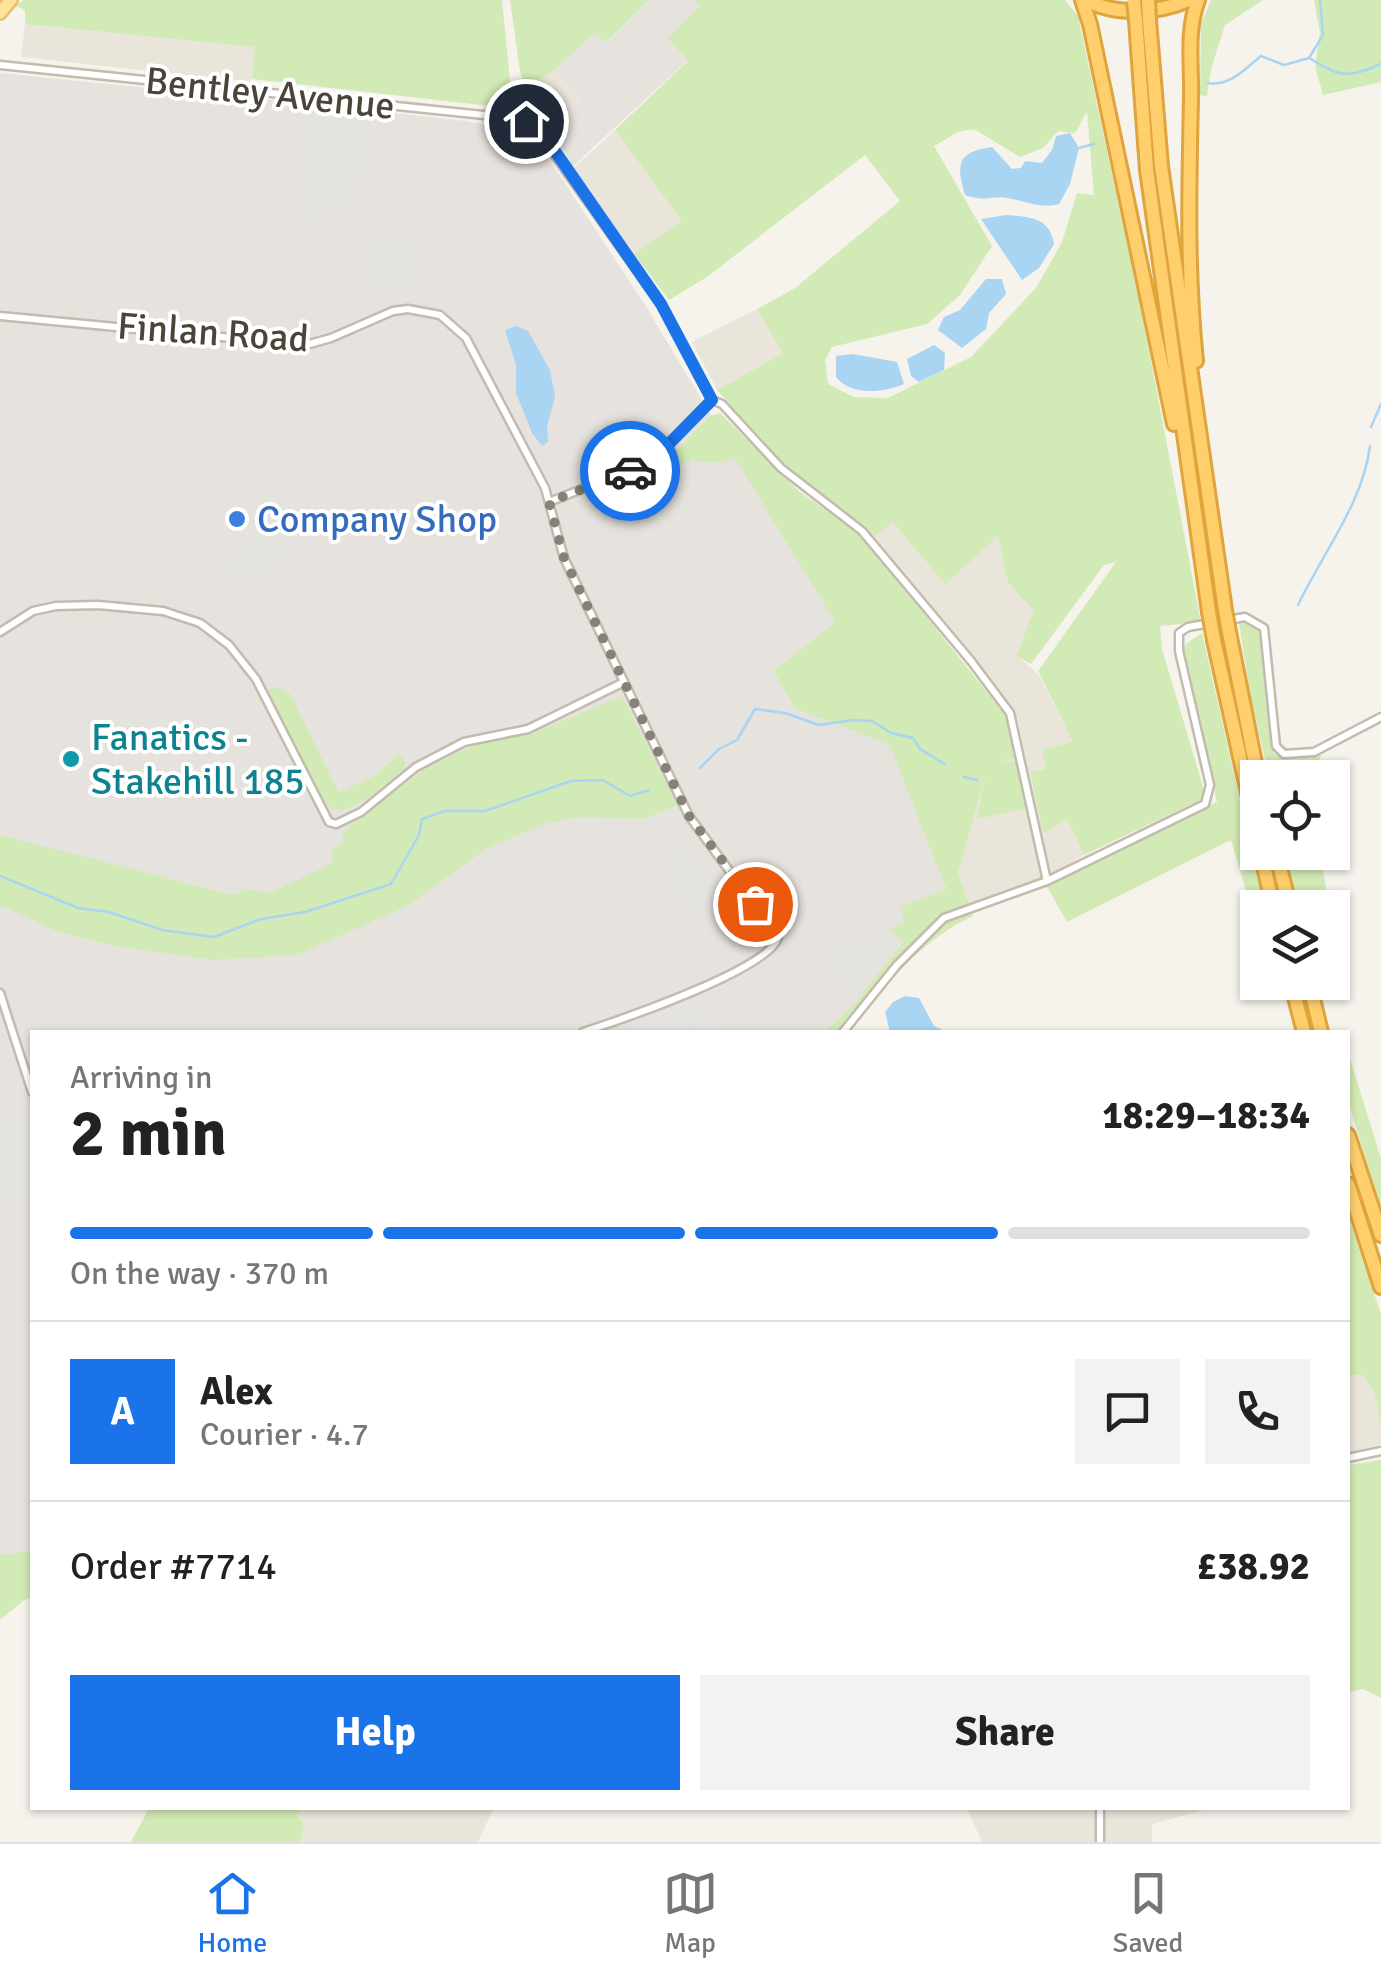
<!DOCTYPE html>
<meta charset="utf-8">
<style>
body{margin:0;font-family:Signika,sans-serif;background:#f2f2f2;color:#222;height:100vh;display:flex;flex-direction:column;font-size:38px;white-space:nowrap}
*{box-sizing:border-box;margin:0}
p{font-size:32px;color:#767676}
.icon{flex:none;width:55px;height:55px;fill:none;stroke:currentColor;stroke-width:2;stroke-linecap:round;stroke-linejoin:round}
.map{position:relative;flex:1;overflow:hidden}
.details{position:absolute;left:30px;top:1030px;width:1320px;height:780px;display:flex;flex-direction:column;background:#fff;border-radius:0px;box-shadow:0 2px 8px #0004}
.details>*{flex:none}
.buttons{position:absolute;left:1240px;top:760px;display:grid;gap:20px}
.buttons a{display:grid;place-items:center;width:110px;height:110px;border-radius:0px;background:#fff;box-shadow:0 2px 8px #0004;font-size:50px}
.pin{position:absolute;display:grid;place-items:center;width:85px;height:85px;color:#fff;margin:-42px;border:5px solid #fff;border-radius:50%;box-shadow:0 2px 10px #0007}
.courier{position:absolute;display:grid;place-items:center;width:100px;height:100px;margin:-50px;border:8px solid #1a73e8;border-radius:50%;background:#fff;color:#222;box-shadow:0 2px 12px #0007}
.overview em{font-style:normal;font-weight:700}
.overview div{display:flex;flex-direction:column-reverse}
.overview{display:flex;align-items:center;justify-content:space-between;height:170px;padding:0 40px}
h1{font-size:65px;font-weight:700;line-height:75px}
.bar{display:grid;grid-template-columns:repeat(4,1fr);gap:15px 10px;align-content:center;height:120px;padding:0 40px}
.bar i{height:12px;border-radius:8px;background:#e0e0e0}
.bar .active{background:#1a73e8}
.bar p{grid-column:span 4}
.line{display:flex;align-items:center;gap:25px;padding:0 40px;border-top:2px solid #e0e0e0}
.line div{flex:1}
.round{display:grid;place-items:center;flex:none;width:105px;height:105px;border-radius:0px;background:#f2f2f2}
.button{display:flex;gap:20px;margin-top:auto;padding:20px 40px}
.button a{flex:1;height:115px;border-radius:0px;background:#1a73e8;color:#fff;font-size:40px;font-weight:700;line-height:115px;text-align:center}
.button a+a{background:#f2f2f2;color:#222}
.menu{display:flex;justify-content:space-around;align-items:center;height:140px;border-top:2px solid #e0e0e0;background:#fff;font-size:28px;color:#767676}
.menu a{display:grid;justify-items:center;gap:5px}
.menu .active{color:#1a73e8}
.map>svg:first-child{display:block}
.residential{fill:#eae5da}
.industrial{fill:#e6e2dd}
.green{fill:#d2eab5;fill-rule:evenodd}
.parking{fill:#e5e3e0}
.water{fill:#a9d4f2}
.lines{fill:none;stroke-linecap:round;stroke-linejoin:round}
.stream{stroke:#a9d4f2;stroke-width:2.5}
.minor-casing{stroke:#c2bbae;stroke-width:11}
.primary-casing{stroke:#e6c16a;stroke-width:16}
.motorway-casing{stroke:#e0a43c;stroke-width:18}
.minor{stroke:#fff;stroke-width:6}
.primary{stroke:#ffe39c;stroke-width:11}
.motorway{stroke:#ffcf6e;stroke-width:12}
.motorway-bridge-casing{stroke:#e0a43c;stroke-width:18;stroke-linecap:butt}
.motorway-bridge{stroke:#ffcf6e;stroke-width:12}
.done{stroke:#878178;stroke-width:10;stroke-dasharray:0 18}
.route{stroke:#1a73e8;stroke-width:12}
.shop-dot{fill:#3f7fe0;stroke:#fff;stroke-width:4}
.culture-dot{fill:#0f9aa8;stroke:#fff;stroke-width:4}
.labels{text-anchor:middle;stroke-width:8;stroke-linejoin:round;paint-order:stroke}
.street-label{font-size:38px;fill:#4b4439;stroke:#fff}
.shop-label{font-size:38px;fill:#366cbe;stroke:#fff;text-anchor:start}
.culture-label{font-size:38px;fill:#0d838f;stroke:#fff;text-anchor:start}
</style>
<div class="map">
<svg width="1381" height="1842" viewBox="0 0 1381 1842">
<rect width="100%" height="100%" fill="#f6f3ec"/>
<path class="residential" d="M25,24L256,47L251,82L21,57Z
M554,70L581,97L567,118L549,120L544,117L526,88Z
M615,130L683,222L634,254L574,168Z
M757,309L784,353L717,390L692,342Z
M893,521L928,564L998,536L1008,583L1035,610L1016,655L1038,674L1074,743L1046,771L1030,772L1043,832L1067,819L1084,855L1059,871L968,904L958,873L989,759L1026,757L1017,718L928,602L872,538Z
M1363,1375L1374,1391L1381,1423V1444L1348,1453V1376Z
M305,1808H494L478,1842H300L304,1823L295,1815Z
M967,1808H1211L1152,1824V1842H982Z"/>
<path class="industrial" d="M649,0H695L700,5L681,53L688,60L573,166L548,127L549,120L567,118L581,97L554,70L595,32L607,42Z
M0,73L378,111L465,121L532,133L645,305L835,622L773,671L795,708L895,744L946,890L905,923L891,927L903,942L853,1005L824,1032H32V1555L0,1559Z"/>
<path class="green" d="M24,0H502L511,92L508,100L499,107L252,79L255,47L25,24V11L16,5Z
M510,0H649L606,42L595,33L554,70L526,88L520,71Z
M695,0H1065L1078,16L1140,304L1201,622L1160,626L1162,649L1204,790L1200,800L1084,855L1067,819L1043,833L1030,771L1046,770L1042,750L1073,742L1038,671L1116,562L1104,565L1031,664L1016,656L1034,610L1008,583L998,536L945,584L893,522L872,538L860,525L791,471L717,390L783,353L757,309L795,288L900,201L865,155L707,277L669,300L634,254L682,221L615,130L688,61L668,38L700,6ZM1087,112L1094,195L1077,193L1062,242L1036,288L971,357L888,398L854,397L828,384L825,360L832,347L927,324L960,295L992,246L934,146L958,132L974,129L1020,157L1043,148L1058,131L1075,133Z
M1211,0H1263L1225,25L1211,69L1207,96L1200,95L1201,24Z
M1314,0H1381V82L1323,95L1315,66L1320,33Z
M720,413L800,492L860,534L1007,717L1016,759L998,760L1017,762L1027,808L977,819L986,773L958,873L973,916C920,940 884,988 847,1032H824L853,1005L903,942L889,928L905,923L900,907L946,889L890,745L795,708L773,671L835,622L735,458L716,463L691,460L641,482L639,474L679,448L710,416Z
M1239,623H1253L1262,632L1274,754L1296,759L1321,755L1314,777H1269L1250,694Z
M1202,633L1264,907L1258,908L1257,927L1231,840L1067,922L1046,885L1217,802C1212,778 1178,663 1184,648C1187,641 1197,637 1202,633Z
M276,687L290,694L339,793L382,772L380,768L393,761L392,757L399,754L405,762L404,769C384,785 358,812 332,810L314,785L268,690Z
M622,696L678,805L644,819L576,817L547,823L487,848L409,905L297,955L213,960L114,946L58,932L7,908H0V835L233,895L248,889L270,893L333,863L332,848L344,842L342,835L347,828L425,769L479,742L534,733Z
M1283,853H1320L1326,888L1323,902L1314,907H1296Z
M1348,1052L1381,1159V1212L1348,1100Z
M1348,1216L1381,1314V1423L1374,1391L1363,1375L1348,1376Z
M1381,1460V1698L1363,1689L1348,1692V1465Z
M32,1551V1597L23,1601L0,1620V1555Z
M149,1808H305L296,1815L304,1823L300,1842H131Z"/>
<path class="parking" d="M302,109L372,116L358,215L329,212L327,223L288,218Z
M369,225L431,232L417,273L427,276L422,289L415,288L399,293L363,287Z
M284,537L292,548L288,551L293,560L232,588L229,583L217,578L220,547L235,548L261,538Z
M686,838L731,903L683,930L675,912L677,901L657,862L660,855Z
M893,937L901,943L854,996L822,970L828,964L815,940Z
M704,1000L723,1032H699L694,1026L683,1032H621Z
M27,1112L32,1116V1207L0,1209V1114Z"/>
<path class="water" d="M1070,133L1079,148L1070,184L1059,204C1040,209 1026,201 1007,198C989,196 985,202 965,195C956,164 957,152 992,147L1012,169L1021,168L1025,161L1042,163L1052,150L1056,136Z
M1006,215C1029,217 1050,217 1054,244L1039,268L1022,280L981,219Z
M986,279H1002L1006,294L989,313L986,329L962,348L938,330L944,317L960,310Z
M516,326L528,331L550,370L555,397L547,427L548,442L542,446L532,433L516,393V365L505,330Z
M934,345L945,353L944,370L919,382L911,376L907,359Z
M853,354L897,362L904,384C883,393 851,396 836,377V356Z
M905,996L919,998L934,1026L947,1032H890L885,1012L893,1002Z"/>
<g class="lines">
<path class="stream" d="M1309,58L1323,35L1320,0
M1208,83C1229,87 1245,69 1261,56L1284,65L1309,58C1340,76 1346,80 1381,64
M1079,148L1094,144
M1371,427L1381,404
M1298,605C1322,554 1363,503 1370,446
M700,768L719,749L737,740L755,709L785,713L819,725L853,720L872,721L891,733L913,738L920,749L945,764
M964,777L977,780
M0,876L78,908L109,912L162,930L214,937L261,919L305,912L391,884L419,835L422,819L444,811H485L571,781L603,780L630,796L649,790"/>
<defs>
<path id="minor" d="M0,65L513,118L536,129L661,304L712,400L722,404L781,468L862,531L971,661L1010,713L1047,881
M0,316L306,345L331,338L393,311L408,309L440,315L466,338L545,488L564,558L689,816L778,937C771,969 617,1021 583,1032
M549,502L645,464L658,455L712,400
M0,632L33,611L56,606L98,605L163,611L200,623L229,645L256,679L329,822L336,824L361,812L416,767L464,742L528,729L622,683
M0,993L32,1092
M843,1032L897,965L944,918L1047,881L1205,804L1210,785L1179,651V633L1188,627L1245,617L1264,628L1276,746L1284,754L1314,752L1381,717
M1348,1458L1381,1451
M1100,1842V1808"/>
<path id="primary" d="M0,13L11,0"/>
<path id="motorway" d="M1082,0L1090,24L1174,424
M1087,0C1114,16 1160,13 1188,0
M1149,20L1161,166L1225,610
M1136,21L1147,170L1209,612
M1196,361C1187,274 1189,187 1191,99C1192,66 1186,31 1198,0
M1229,632L1258,778
M1214,640L1258,838
M1261,852L1273,908
M1276,852L1290,908
M1291,982L1304,1032
M1309,982L1321,1032
M1348,1135L1381,1235
M1348,1184L1381,1287"/>
</defs>
<use href="#minor" class="minor-casing"/>
<use href="#primary" class="primary-casing"/>
<use href="#motorway" class="motorway-casing"/>
<use href="#minor" class="minor"/>
<use href="#primary" class="primary"/>
<use href="#motorway" class="motorway"/>
<defs>
<path id="motorway-bridge" d="M1148,0L1149,20
M1134,1L1136,21
M1225,610L1229,632
M1209,612L1214,640"/>
</defs>
<use href="#motorway-bridge" class="motorway-bridge-casing"/>
<use href="#motorway-bridge" class="motorway-bridge"/>
</g>
<g class="lines">
<path class="done" d="M630,471L549,502L564,558L689,816L755,904"/>
<path class="route" d="M526,121L548,141L661,304L712,400L658,455L630,471"/>
</g>
<circle class="shop-dot" cx="237" cy="519" r="10"/>
<circle class="culture-dot" cx="71" cy="759" r="10"/>
<g class="labels">
<g class="street-label">
<text transform="translate(270 93) rotate(6)" y="13">Bentley Avenue</text>
<text transform="translate(213 332) rotate(4)" y="13">Finlan Road</text>
</g>
<g class="shop-label">
<text x="257" y="532">Company Shop</text>
</g>
<g class="culture-label">
<text x="91" y="750">Fanatics -<tspan x="91" dy="44">Stakehill 185</tspan></text>
</g>
</g>
</svg>
<div class="buttons">
<a><svg class="icon" aria-label="locate" viewBox="0 0 24 24"><circle cx="12" cy="12" r="6"/><path d="M12 2v4M12 18v4M2 12h4M18 12h4"/></svg></a>
<a><svg class="icon" aria-label="layers" viewBox="0 0 24 24"><path d="M12 4l9 5-9 5-9-5zM3 14l9 5 9-5"/></svg></a>
</div>
<div class="pin" style="left:755px;top:904px;background:#ea580c"><svg class="icon" aria-label="bag" viewBox="0 0 24 24"><path d="M5 8h14l-1 12H6zM9 8a3 3 0 0 1 6 0"/></svg></div>
<div class="pin" style="left:526px;top:121px;background:#1f2937"><svg class="icon" aria-label="home" viewBox="0 0 24 24"><path d="M3 11l9-7 9 7M6 9v11h12V9"/></svg></div>
<div class="courier" style="left:630px;top:471px"><svg class="icon" aria-label="car" viewBox="0 0 24 24"><path d="M5 17H2v-5l4-1 3-4h7l3 4 3 1v5h-3M9 17h6M6 11h13"/><circle cx="7" cy="17" r="2"/><circle cx="17" cy="17" r="2"/></svg></div>
<section class="details">
<div class="overview"><div><h1>2 min</h1><p>Arriving in</p></div><em>18:29–18:34</em></div>
<div class="bar"><i class="active"></i><i class="active"></i><i class="active"></i><i></i><p>On the way · 370 m</p></div>
<div class="line" style="height:180px"><b class="round" style="background:#1a73e8;color:#fff">A</b><div><b>Alex</b><p>Courier · 4.7</p></div><a class="round"><svg class="icon" aria-label="chat" viewBox="0 0 24 24"><path d="M4 5h16v11H9l-5 4z"/></svg></a><a class="round"><svg class="icon" aria-label="phone" viewBox="0 0 24 24"><path d="M5 4h4l2 5-3 2q2 4 5 5l2-3 5 2v4C11 20 4 13 5 4z"/></svg></a></div>
<div class="line" style="height:130px"><div>Order #7714</div><b>£38.92</b></div>
<div class="button"><a>Help</a><a>Share</a></div>
</section>
</div>
<nav class="menu">
<a class="active"><svg class="icon" aria-label="home" viewBox="0 0 24 24"><path d="M3 11l9-7 9 7M6 9v11h12V9"/></svg>Home</a>
<a><svg class="icon" aria-label="map" viewBox="0 0 24 24"><path d="M3 6l6-2 6 2 6-2v14l-6 2-6-2-6 2zM9 4v14M15 6v14"/></svg>Map</a>
<a><svg class="icon" aria-label="saved" viewBox="0 0 24 24"><path d="M7 4h10v16l-5-4-5 4z"/></svg>Saved</a>
</nav>
